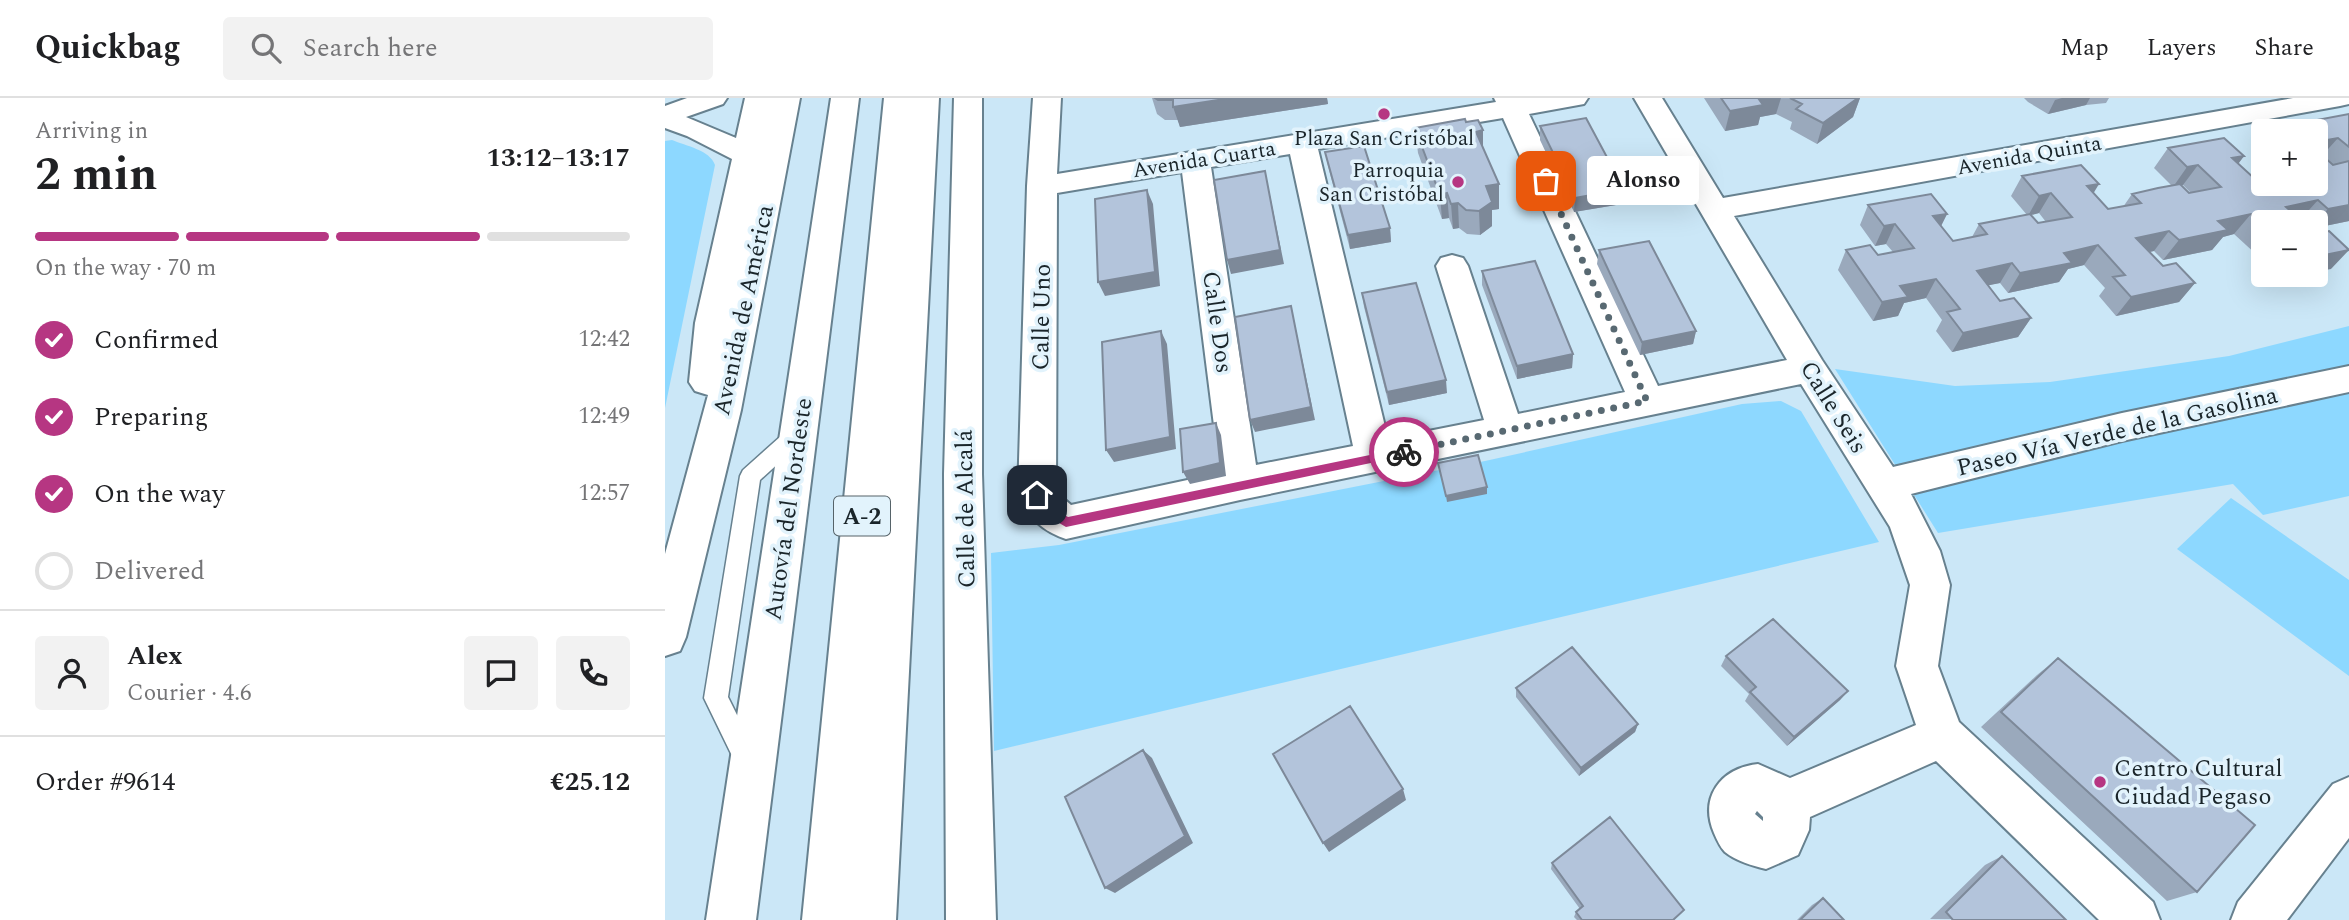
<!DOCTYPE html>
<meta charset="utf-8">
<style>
body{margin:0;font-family:Spectral,serif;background:#f2f2f2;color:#202124;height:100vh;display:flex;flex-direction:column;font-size:26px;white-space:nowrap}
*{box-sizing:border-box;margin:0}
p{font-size:23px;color:#757577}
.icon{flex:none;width:38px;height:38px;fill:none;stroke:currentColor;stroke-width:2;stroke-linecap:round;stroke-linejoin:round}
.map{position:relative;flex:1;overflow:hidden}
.sheet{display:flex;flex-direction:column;background:#fff;width:665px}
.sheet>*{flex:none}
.tools{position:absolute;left:1586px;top:21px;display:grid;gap:14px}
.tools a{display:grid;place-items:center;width:77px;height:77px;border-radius:7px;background:#fff;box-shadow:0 7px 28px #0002;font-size:35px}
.pin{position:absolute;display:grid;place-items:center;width:60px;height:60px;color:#fff;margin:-30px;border-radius:14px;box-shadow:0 4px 10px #0006}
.courier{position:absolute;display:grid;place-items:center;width:70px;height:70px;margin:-35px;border:5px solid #b63682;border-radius:50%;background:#fff;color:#222;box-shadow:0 2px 9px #0007}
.bubble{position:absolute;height:49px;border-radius:7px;background:#fff;box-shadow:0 7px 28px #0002;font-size:23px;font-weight:700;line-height:49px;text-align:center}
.summary em{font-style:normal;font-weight:700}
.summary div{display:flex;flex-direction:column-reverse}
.summary{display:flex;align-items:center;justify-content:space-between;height:119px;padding:0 35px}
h1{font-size:46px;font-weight:700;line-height:52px}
.bar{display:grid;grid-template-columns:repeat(4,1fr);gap:10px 7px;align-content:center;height:84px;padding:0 35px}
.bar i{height:9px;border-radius:5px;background:#e0e0e0}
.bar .active{background:#b63682}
.bar p{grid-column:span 4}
.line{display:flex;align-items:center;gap:18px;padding:0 35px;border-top:2px solid #e0e0e0}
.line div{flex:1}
.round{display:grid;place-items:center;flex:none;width:74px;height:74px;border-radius:7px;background:#f2f2f2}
ol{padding:0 35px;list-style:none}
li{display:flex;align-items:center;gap:21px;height:77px}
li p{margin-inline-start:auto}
li .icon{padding:7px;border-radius:50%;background:#b63682;color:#fff;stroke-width:4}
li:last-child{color:#757577}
li i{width:38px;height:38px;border:4px solid #e0e0e0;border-radius:50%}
header{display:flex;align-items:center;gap:42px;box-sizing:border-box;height:98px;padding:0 35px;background:#fff;border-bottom:2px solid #e0e0e0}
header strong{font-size:33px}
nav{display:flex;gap:38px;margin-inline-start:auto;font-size:24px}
.search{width:490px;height:63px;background:#f2f2f2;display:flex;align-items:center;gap:18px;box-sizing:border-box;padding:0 24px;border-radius:7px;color:#757577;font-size:26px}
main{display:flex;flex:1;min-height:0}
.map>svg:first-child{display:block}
.green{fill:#8dd8ff}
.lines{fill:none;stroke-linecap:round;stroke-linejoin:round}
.service-casing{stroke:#67818f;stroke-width:3}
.minor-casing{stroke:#67818f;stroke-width:4}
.motorway-casing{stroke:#67818f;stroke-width:4}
.service{fill:#fff;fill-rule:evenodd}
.minor{fill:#fff;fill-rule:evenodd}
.motorway{fill:#fff;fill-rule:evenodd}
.wall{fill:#9aa9bc;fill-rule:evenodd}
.shaded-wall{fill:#7d8999}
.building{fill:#b3c4db;stroke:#7d8999;stroke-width:2}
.route{fill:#b63682}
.done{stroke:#586972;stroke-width:7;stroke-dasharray:0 12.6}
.poi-dot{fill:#b63682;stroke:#e2f3fc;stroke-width:2.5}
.labels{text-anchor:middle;stroke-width:7;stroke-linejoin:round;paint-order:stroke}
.far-poi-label{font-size:21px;fill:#1a252a;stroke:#e2f3fc}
.far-street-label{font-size:21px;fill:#1a252a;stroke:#e2f3fc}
.shield{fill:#e2f3fc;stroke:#566369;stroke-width:2}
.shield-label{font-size:23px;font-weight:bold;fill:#1a252a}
.street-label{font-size:24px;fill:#1a252a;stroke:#e2f3fc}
.poi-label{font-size:24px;fill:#1a252a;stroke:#e2f3fc;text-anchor:start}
</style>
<header>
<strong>Quickbag</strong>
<div class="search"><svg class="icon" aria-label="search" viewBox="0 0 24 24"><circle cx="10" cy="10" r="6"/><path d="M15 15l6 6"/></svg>Search here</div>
<nav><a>Map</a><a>Layers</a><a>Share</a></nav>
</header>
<main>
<section class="sheet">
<div class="summary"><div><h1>2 min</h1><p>Arriving in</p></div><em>13:12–13:17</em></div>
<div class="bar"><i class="active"></i><i class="active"></i><i class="active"></i><i></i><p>On the way · 70 m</p></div>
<ol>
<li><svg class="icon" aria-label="check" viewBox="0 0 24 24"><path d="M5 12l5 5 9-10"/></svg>Confirmed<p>12:42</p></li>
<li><svg class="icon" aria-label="check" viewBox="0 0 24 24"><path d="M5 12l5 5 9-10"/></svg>Preparing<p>12:49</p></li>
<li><svg class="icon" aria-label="check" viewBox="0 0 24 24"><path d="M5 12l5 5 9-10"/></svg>On the way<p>12:57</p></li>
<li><i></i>Delivered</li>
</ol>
<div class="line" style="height:126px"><a class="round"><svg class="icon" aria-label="person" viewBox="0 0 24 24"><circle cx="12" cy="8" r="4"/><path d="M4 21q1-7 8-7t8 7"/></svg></a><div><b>Alex</b><p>Courier · 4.6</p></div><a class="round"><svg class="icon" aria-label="chat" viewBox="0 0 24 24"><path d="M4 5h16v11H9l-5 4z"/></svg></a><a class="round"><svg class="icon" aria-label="phone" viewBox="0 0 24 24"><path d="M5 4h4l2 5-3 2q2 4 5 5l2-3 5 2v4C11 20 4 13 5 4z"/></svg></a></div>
<div class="line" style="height:91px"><div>Order #9614</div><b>€25.12</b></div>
</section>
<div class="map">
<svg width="1684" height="822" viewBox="0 0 1684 822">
<rect width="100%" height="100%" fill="#cbe7f7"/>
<path class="green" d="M7,42C21,48 45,52 50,67L0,310V43Z
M1684,228V398L1598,417L1568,386L1273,435L1170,271L1290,288L1385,284L1564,258Z
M1116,303L1136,313L1214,444L329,653L326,455L394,447L820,363L1077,306Z
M1566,400L1684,482V578L1512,451Z"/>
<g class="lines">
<defs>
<path id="service" d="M132,328L139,330L142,336L139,342L95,382L63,599L94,661L91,670L82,673L73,670L39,600L75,378L78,372L125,330Z"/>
<path id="minor" d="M22,0H62L58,6L21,19L71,40L80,0H135L76,312L21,539L15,553L0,558V456L43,297L30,293L24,284L30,225L67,61L22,38L0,30V8Z
M289,0H317V376L331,822H281L279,376Z
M368,0H396L392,76L831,4L829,0H923L919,6L864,16L993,288L1122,262L969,0H997L1058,100L1628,0H1684V6L1675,8L1069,118L1157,262L1228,369L1457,315L1684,268V294L1457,343L1246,396L1275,453L1285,487L1273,568L1294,624L1488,804L1495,822H1434L1271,663L1145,719L1144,732L1133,757L1101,771C1088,768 1071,763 1060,754C1055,749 1052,742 1049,735C1034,700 1055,670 1093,666L1125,680L1251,627L1231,568L1245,487L1225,429L1136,286L575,402L401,441C377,433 364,420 353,397L362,88ZM838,20L960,294L853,316L803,168L798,160L787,157L776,160L771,168L819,322L723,341L653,51ZM625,56L688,348L591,367L546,69ZM517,74L555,375L406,407L391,394L392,95ZM1092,713L1098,719V723L1090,716Z
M1684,679V740L1622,822H1566L1573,804L1668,686Z"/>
<path id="motorway" d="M166,0H194L91,822H41Z
M219,0H274L231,822H137Z"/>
</defs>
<use href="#service" class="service-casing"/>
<use href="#minor" class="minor-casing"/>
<use href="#motorway" class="motorway-casing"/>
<use href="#service" class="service"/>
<use href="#minor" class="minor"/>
<use href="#motorway" class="motorway"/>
</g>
<path class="wall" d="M487,0H664H662L663,6L515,29L513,22H500L492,16Z
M1039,0H1195L1188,19L1152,46L1125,31L1127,24L1111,16L1095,19L1093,27L1060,33Z
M1359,0H1444L1441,5L1421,7L1383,16L1363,4Z
M1684,16V123L1650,130V124H1598V176L1586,165L1593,158L1569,136L1558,139L1547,152L1498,162L1489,153L1484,154L1498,168L1530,185L1514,204L1451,218L1434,198L1440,190L1419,167L1403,171L1394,184L1343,195L1335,185L1323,187L1335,203L1366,220L1353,239L1287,254L1271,233L1277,222L1261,200L1239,205L1233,218L1208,223L1173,172L1181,152L1213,157L1228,154L1221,146L1210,148L1195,127L1203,107L1282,116L1276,128L1288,143L1307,139L1314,126L1362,117L1346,98L1357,78L1428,95L1443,111L1458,109L1467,96L1507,88L1489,70L1503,50L1579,58L1573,66L1591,82L1650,86V33H1634L1641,24ZM1516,87H1518L1526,95H1524ZM1374,115L1381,124L1373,125L1365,117Z
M801,24L818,50L834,111L827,112V128L815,137L802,136L794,130L788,131L784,120L777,121L753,55L750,30Z
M875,28L957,106L909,114L875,42Z
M660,54L725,130L726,144L685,151L663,68Z
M934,152L1031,233L1028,246L975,257L932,166Z
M817,173L908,256L907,270L852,281L817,187Z
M1598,177H1639L1606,184Z
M697,195L782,295L724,307L699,209Z
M1061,558L1183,593L1175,602L1122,648L1080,603L1084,596L1056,568Z
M1393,560L1532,794L1502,803L1316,629L1372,577Z
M851,590L973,626L970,634L914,678L851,599Z
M1337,758L1401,822L1265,821L1320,767Z
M887,765L1014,817L1009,822H912L909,819L911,814L915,811L886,771Z
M1158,800L1179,822H1132L1147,807Z"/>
<path class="shaded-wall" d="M566,0H664H662L663,6L515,29L508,9Z
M1093,0H1116L1111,16L1095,19L1093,27L1060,33L1065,13Z
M1193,0H1195L1188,19L1152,46L1158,25Z
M1397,0H1425L1421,7L1383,16L1390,2Z
M818,32V57L811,34Z
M1673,40L1655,60L1650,61V56L1662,42Z
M1579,58L1564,78L1567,60Z
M1533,67L1518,87L1508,89L1522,69Z
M600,73L619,166L566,176L562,162Z
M834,86V111L827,112V128L815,137L814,113L821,88Z
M1434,86L1422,106V88Z
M959,91L957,106L909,114L910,100Z
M482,92L488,106L495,188L440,198L433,184Z
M782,95L784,120L777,121L775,97Z
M1386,95L1374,115L1363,118L1374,98Z
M1653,102L1635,122L1621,109Z
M793,105L794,130L788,131L786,106Z
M1684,107V123L1650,130V125L1663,111Z
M1282,116L1272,136L1268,118Z
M1586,116L1569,136L1558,139L1547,152L1498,162L1514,142L1553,123Z
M1230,126L1221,146L1210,148L1219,128Z
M725,130L726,144L685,151L683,137Z
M1504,133L1489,153L1456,160L1471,140Z
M1433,147L1419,167L1403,171L1394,184L1343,195L1355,175L1399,155Z
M1684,152L1666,171L1650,174V159Z
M1347,165L1335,185L1301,192L1312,173Z
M1613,177H1639L1606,184Z
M1271,181L1261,200L1239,205L1233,218L1208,223L1217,204L1235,188Z
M1530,185L1514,204L1451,218L1466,199Z
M626,208L650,322L590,334L585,322Z
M1366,220L1353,239L1287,254L1298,235Z
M496,233L502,246L511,351L449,364L441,352Z
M1031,233L1028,246L975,257L977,244Z
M908,256L907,270L852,281V268Z
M781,282L782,295L724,307L722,294Z
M551,325L556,337L561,378L525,386L518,374Z
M822,389V396L782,404L781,398Z
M1183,593L1175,602L1122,648L1129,639Z
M973,626L970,634L914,678L916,670Z
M478,652L487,660L528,745L450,795L440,790Z
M738,691L741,702L664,754L658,745Z"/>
<path class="building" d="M490,0H566L508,9V2H493Z
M1056,0H1093L1098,7L1065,13Z
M1125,0H1193L1158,25L1131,11L1137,6Z
M1684,16V49L1673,40L1662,42L1641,24Z
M921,20L959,91L910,100L875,28Z
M800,21L801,24L813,22L818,32L811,34L834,86L821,88L827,104L814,113L801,112L793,105L786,106L782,95L775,97L750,30Z
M1559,40L1579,58L1567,60L1591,82L1598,81V86H1650V60L1658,58L1668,67L1684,63V107L1663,111L1653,102L1621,109L1638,124H1598V127L1586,116L1553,123L1563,132L1514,142L1504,133L1471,140L1498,168L1511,165L1530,185L1466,199L1448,179L1460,177L1433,147L1399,155L1407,165L1355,175L1347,165L1312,173L1335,203L1349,200L1366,220L1298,235L1282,214L1295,211L1271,181L1235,188L1243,199L1217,204L1181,152L1205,147L1213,157L1249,150L1230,126L1219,128L1203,107L1266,96L1282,116L1268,118L1288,143L1322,136L1314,126L1365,116L1373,125L1407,119L1386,95L1374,98L1357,78L1416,67L1434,86L1422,88L1443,111L1476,105L1467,96L1493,90L1515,86L1524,95L1556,89L1533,67L1522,69L1503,50Z
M699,48L725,130L683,137L660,54Z
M600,73L615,152L562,162L549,82Z
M482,92L490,174L433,184L430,101Z
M1664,133L1684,152L1650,159V135L1651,136Z
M984,143L1031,233L977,244L934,152Z
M870,163L908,256L852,268L817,173Z
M751,185L781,282L722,294L697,195Z
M626,208L646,309L585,322L570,219Z
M496,233L505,339L441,352L437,244Z
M551,325L555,365L518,374L515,331Z
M813,357L822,389L781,398L773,365Z
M1108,521L1183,593L1129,639L1085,594L1091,589L1061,558Z
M907,549L973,626L916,670L851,590Z
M1393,560L1590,727L1532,794L1336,614Z
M685,608L738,691L658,745L608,656Z
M478,652L520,738L440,790L400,699Z
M945,719L1019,812L1008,822H917L911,814L918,808L887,765Z
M1337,758L1401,822H1288L1281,814Z
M1158,800L1179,822H1135Z"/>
<path class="route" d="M739,350L744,354L739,358L401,429L377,415L366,397L368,393H376L385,408L403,419Z"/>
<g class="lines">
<path class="done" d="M739,354L982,303L881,83"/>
</g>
<g class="poi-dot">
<circle cx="719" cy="16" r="7"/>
<circle cx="793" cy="84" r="7"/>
<circle cx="1435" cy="684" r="7"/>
</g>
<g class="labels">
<g class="far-poi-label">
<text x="719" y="47">Plaza San Cristóbal</text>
<text x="779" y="79" text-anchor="end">Parroquia<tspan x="779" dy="24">San Cristóbal</tspan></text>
</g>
<g class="far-street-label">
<text transform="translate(1364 57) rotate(-10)" y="7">Avenida Quinta</text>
<text transform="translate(539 61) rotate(-9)" y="7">Avenida Cuarta</text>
</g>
<rect class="shield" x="169" y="398.5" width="56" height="39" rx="5"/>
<g class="shield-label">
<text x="197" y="426">A-2</text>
</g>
<g class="street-label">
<text transform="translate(78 212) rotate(-78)" y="8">Avenida de América</text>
<text transform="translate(376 219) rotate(-89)" y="8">Calle Uno</text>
<text transform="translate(553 224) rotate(82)" y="8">Calle Dos</text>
<text transform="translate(1169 309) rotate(58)" y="8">Calle Seis</text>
<text transform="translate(1452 333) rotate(-13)" y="8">Paseo Vía Verde de la Gasolina</text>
<text transform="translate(123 411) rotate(-82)" y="8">Autovía del Nordeste</text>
<text transform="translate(300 411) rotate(-91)" y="8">Calle de Alcalá</text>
</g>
<g class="poi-label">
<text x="1449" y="678">Centro Cultural<tspan x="1449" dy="28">Ciudad Pegaso</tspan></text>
</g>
</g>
</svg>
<div class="tools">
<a>+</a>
<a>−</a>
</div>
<div class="pin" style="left:881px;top:83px;background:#ea580c"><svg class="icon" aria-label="bag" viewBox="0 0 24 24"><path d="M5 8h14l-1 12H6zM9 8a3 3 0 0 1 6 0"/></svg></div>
<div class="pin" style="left:372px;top:397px;background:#1f2937"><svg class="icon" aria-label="home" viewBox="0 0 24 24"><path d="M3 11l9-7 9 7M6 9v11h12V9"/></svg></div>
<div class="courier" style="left:739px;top:354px"><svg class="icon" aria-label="bike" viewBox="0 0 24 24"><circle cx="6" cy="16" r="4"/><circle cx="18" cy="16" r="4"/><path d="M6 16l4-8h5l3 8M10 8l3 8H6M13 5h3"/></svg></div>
<div class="bubble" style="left:922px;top:58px;width:112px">Alonso</div>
</div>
</main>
